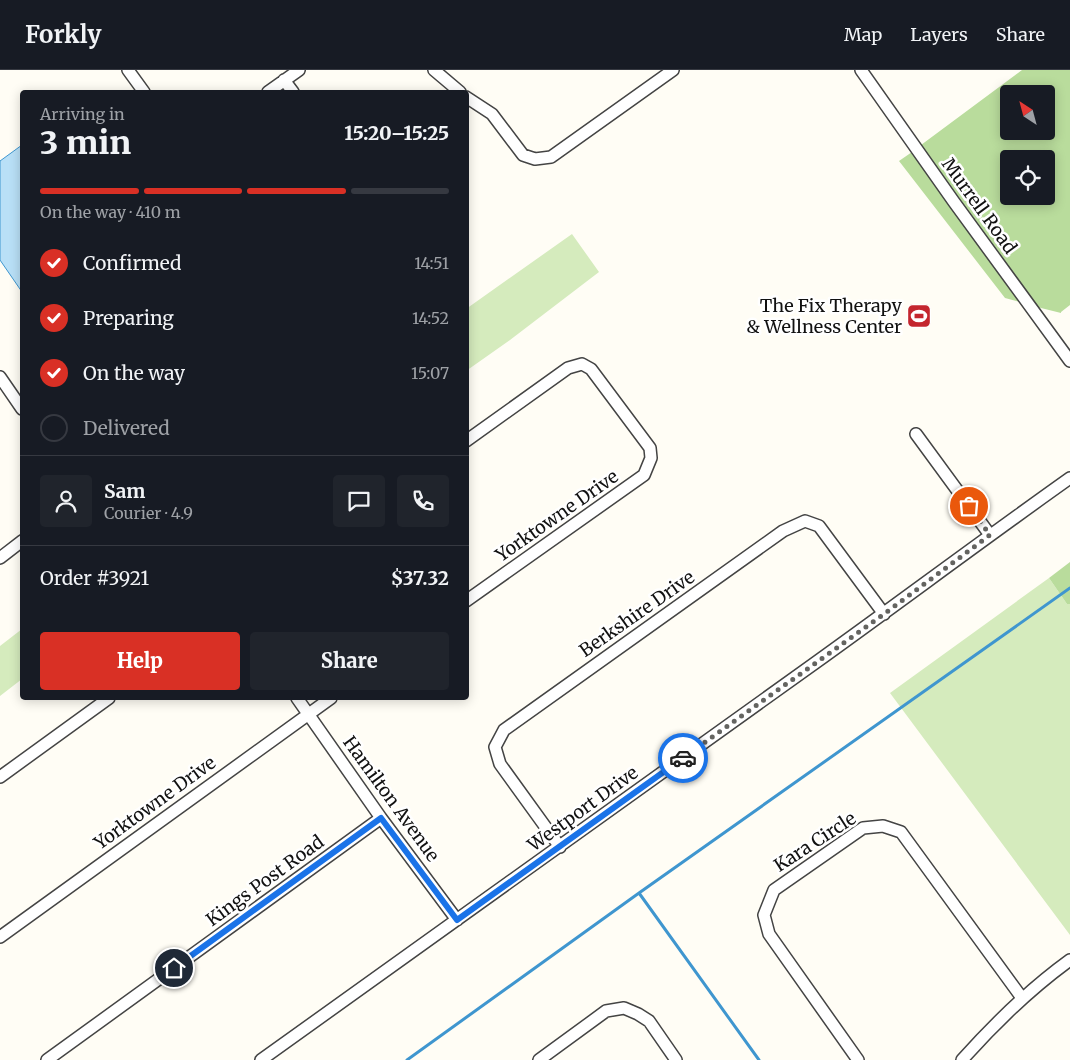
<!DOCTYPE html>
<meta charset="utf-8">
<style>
body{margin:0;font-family:Merriweather,serif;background:#20242c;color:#f1f3f6;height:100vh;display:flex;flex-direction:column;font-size:19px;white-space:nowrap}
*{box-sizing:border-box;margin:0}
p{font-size:16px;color:#9ea1a6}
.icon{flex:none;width:28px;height:28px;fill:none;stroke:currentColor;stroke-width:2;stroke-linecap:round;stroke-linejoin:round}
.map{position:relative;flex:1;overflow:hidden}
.panel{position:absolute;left:20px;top:20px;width:449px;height:610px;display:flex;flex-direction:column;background:#171b24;border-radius:5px;box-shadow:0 2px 12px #0003}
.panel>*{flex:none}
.needle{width:32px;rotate:324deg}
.fabs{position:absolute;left:1000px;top:15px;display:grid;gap:10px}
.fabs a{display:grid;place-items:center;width:55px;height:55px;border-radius:5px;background:#171b24;box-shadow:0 2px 12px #0003;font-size:25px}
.pin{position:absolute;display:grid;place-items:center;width:42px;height:42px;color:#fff;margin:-21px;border:2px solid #fff;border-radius:50%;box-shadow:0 1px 5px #0007}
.courier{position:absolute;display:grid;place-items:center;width:50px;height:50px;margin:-25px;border:4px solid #1a73e8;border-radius:50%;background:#fff;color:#222;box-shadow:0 1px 6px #0007}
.headline em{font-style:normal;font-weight:800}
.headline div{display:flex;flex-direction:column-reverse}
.headline{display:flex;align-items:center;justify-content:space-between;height:85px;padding:0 20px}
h1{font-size:32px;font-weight:800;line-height:38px}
.bar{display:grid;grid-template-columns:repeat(4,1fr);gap:8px 5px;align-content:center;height:60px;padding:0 20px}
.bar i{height:6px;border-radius:4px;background:#363941}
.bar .selected{background:#d93025}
.bar p{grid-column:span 4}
.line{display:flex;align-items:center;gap:12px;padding:0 20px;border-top:1px solid #363941}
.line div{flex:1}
.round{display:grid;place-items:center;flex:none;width:52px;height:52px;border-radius:5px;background:#20242c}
ol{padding:0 20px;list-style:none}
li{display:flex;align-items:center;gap:15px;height:55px}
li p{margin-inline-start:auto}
li .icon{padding:5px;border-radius:50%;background:#d93025;color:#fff;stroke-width:4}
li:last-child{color:#9ea1a6}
li i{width:28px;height:28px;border:2px solid #363941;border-radius:50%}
.cta{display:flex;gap:10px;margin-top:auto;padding:10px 20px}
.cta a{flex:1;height:58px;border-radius:5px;background:#d93025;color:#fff;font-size:20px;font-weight:800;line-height:58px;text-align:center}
.cta a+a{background:#20242c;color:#f1f3f6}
header{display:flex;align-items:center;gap:30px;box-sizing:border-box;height:70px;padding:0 25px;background:#171b24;border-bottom:1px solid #363941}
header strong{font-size:24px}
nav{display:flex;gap:28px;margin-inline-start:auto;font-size:18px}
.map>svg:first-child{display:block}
.green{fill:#d5ebbd}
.forest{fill:#b9dc9c;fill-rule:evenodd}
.water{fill:#b9e0f7;stroke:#3f96cf}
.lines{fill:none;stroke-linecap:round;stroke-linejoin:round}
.stream{stroke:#3f96cf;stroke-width:3}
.minor-casing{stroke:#444;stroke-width:14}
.minor{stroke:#fff;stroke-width:11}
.done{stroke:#646461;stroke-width:5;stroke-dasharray:0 9}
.route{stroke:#1a73e8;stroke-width:6}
.labels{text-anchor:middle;stroke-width:5;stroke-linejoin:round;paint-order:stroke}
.street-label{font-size:18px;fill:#111;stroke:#fff}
.poi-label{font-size:18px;fill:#111;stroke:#fff;text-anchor:end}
</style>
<header>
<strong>Forkly</strong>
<nav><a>Map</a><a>Layers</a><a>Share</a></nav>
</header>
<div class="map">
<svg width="1070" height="990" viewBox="0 0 1070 990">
<rect width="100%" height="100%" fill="#fffdf5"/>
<path class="green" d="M572,164L599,202L510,270L466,301V239Z
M1049,508L1067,534H1070V865L890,623Z
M22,559V609L0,626V576Z"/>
<path class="forest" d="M1022,0H1070V235L1061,242V243L1037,237L921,75ZM1009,24H1046V61H1009ZM1009,89H1046V126H1009Z
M912,82L1020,232L1005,228L899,91Z
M1070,492V534H1067L1049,508Z"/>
<path class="water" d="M22,75V222L0,190V91Z"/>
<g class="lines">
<path class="stream" d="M639,823L759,990
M407,990L639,823L1070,518"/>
<defs>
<path id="minor" d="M128,0L144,22
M434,0L460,22
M861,0L954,132L1070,291
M284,10L293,22
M268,22L299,0
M466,27L492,44L523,85L535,89L551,87L673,0
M0,307L22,339
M916,364L990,465
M466,371L568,298L582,294L591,299L650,378L651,388L644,405L466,531
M0,488L22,471
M297,628L381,748L457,850
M0,707L109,628
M560,777L500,694L495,677L504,660L783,461L805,451L819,456L884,544
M0,867L331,628
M47,990L381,748
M261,990C446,858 631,726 815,593C900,532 984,469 1070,408
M539,990L606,941L624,938L638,944L649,951L676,990
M858,990L769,864L764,845L774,820L863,758L883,756L901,762L1022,928
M962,990C995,953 1030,919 1070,890"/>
</defs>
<use href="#minor" class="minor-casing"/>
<use href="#minor" class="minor"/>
</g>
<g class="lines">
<path class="done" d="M683,688L884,544L990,465L969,436"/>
<path class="route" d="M174,898L381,748L457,850L683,688"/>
</g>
<defs>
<symbol id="stadium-square" viewBox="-11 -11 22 22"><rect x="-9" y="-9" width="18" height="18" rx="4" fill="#c4262e" stroke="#fff"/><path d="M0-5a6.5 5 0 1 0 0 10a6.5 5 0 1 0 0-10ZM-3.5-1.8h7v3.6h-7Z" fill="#fff"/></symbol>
</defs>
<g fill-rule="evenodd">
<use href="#stadium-square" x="905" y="232" width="28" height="28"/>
</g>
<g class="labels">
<g class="street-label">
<text transform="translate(979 136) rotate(54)" y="6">Murrell Road</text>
<text transform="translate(557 446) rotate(-35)" y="6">Yorktowne Drive</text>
<text transform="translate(637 544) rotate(-35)" y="6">Berkshire Drive</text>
<text transform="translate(391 729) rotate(54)" y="6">Hamilton Avenue</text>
<text transform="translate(155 733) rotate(-36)" y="6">Yorktowne Drive</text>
<text transform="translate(583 739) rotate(-36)" y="6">Westport Drive</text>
<text transform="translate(815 772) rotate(-33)" y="6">Kara Circle</text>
<text transform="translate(265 811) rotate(-36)" y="6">Kings Post Road</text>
</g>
<g class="poi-label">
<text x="902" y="242">The Fix Therapy<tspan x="902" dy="21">&amp; Wellness Center</tspan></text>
</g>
</g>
</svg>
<div class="fabs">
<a><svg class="needle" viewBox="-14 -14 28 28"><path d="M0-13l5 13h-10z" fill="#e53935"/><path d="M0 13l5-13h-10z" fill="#9ea1a6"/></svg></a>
<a><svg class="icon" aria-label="locate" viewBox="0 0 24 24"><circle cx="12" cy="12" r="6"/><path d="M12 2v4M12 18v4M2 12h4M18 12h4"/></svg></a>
</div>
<div class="pin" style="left:969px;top:436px;background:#ea580c"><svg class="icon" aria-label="bag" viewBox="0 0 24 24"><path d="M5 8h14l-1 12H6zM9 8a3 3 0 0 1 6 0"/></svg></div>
<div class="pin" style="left:174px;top:898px;background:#1f2937"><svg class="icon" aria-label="home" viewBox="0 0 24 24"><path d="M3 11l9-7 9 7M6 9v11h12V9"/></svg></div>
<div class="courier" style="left:683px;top:688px"><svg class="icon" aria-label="car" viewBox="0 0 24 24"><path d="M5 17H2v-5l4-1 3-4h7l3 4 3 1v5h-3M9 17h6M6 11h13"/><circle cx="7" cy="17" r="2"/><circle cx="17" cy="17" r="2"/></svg></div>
<section class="panel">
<div class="headline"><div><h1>3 min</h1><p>Arriving in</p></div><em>15:20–15:25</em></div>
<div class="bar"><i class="selected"></i><i class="selected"></i><i class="selected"></i><i></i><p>On the way · 410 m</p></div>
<ol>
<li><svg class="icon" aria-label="check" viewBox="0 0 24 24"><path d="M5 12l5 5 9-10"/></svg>Confirmed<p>14:51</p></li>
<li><svg class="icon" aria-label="check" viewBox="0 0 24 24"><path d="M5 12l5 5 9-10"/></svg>Preparing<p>14:52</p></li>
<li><svg class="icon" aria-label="check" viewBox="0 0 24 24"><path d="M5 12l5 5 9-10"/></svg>On the way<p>15:07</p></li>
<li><i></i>Delivered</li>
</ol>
<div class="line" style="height:90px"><a class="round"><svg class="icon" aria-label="person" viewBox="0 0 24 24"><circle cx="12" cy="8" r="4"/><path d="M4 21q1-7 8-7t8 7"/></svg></a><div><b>Sam</b><p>Courier · 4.9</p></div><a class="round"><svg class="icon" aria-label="chat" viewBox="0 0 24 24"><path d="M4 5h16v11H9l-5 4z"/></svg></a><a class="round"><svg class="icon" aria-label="phone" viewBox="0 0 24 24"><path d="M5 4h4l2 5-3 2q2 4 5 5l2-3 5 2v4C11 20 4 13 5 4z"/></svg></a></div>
<div class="line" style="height:65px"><div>Order #3921</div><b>$37.32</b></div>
<div class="cta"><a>Help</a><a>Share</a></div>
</section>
</div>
